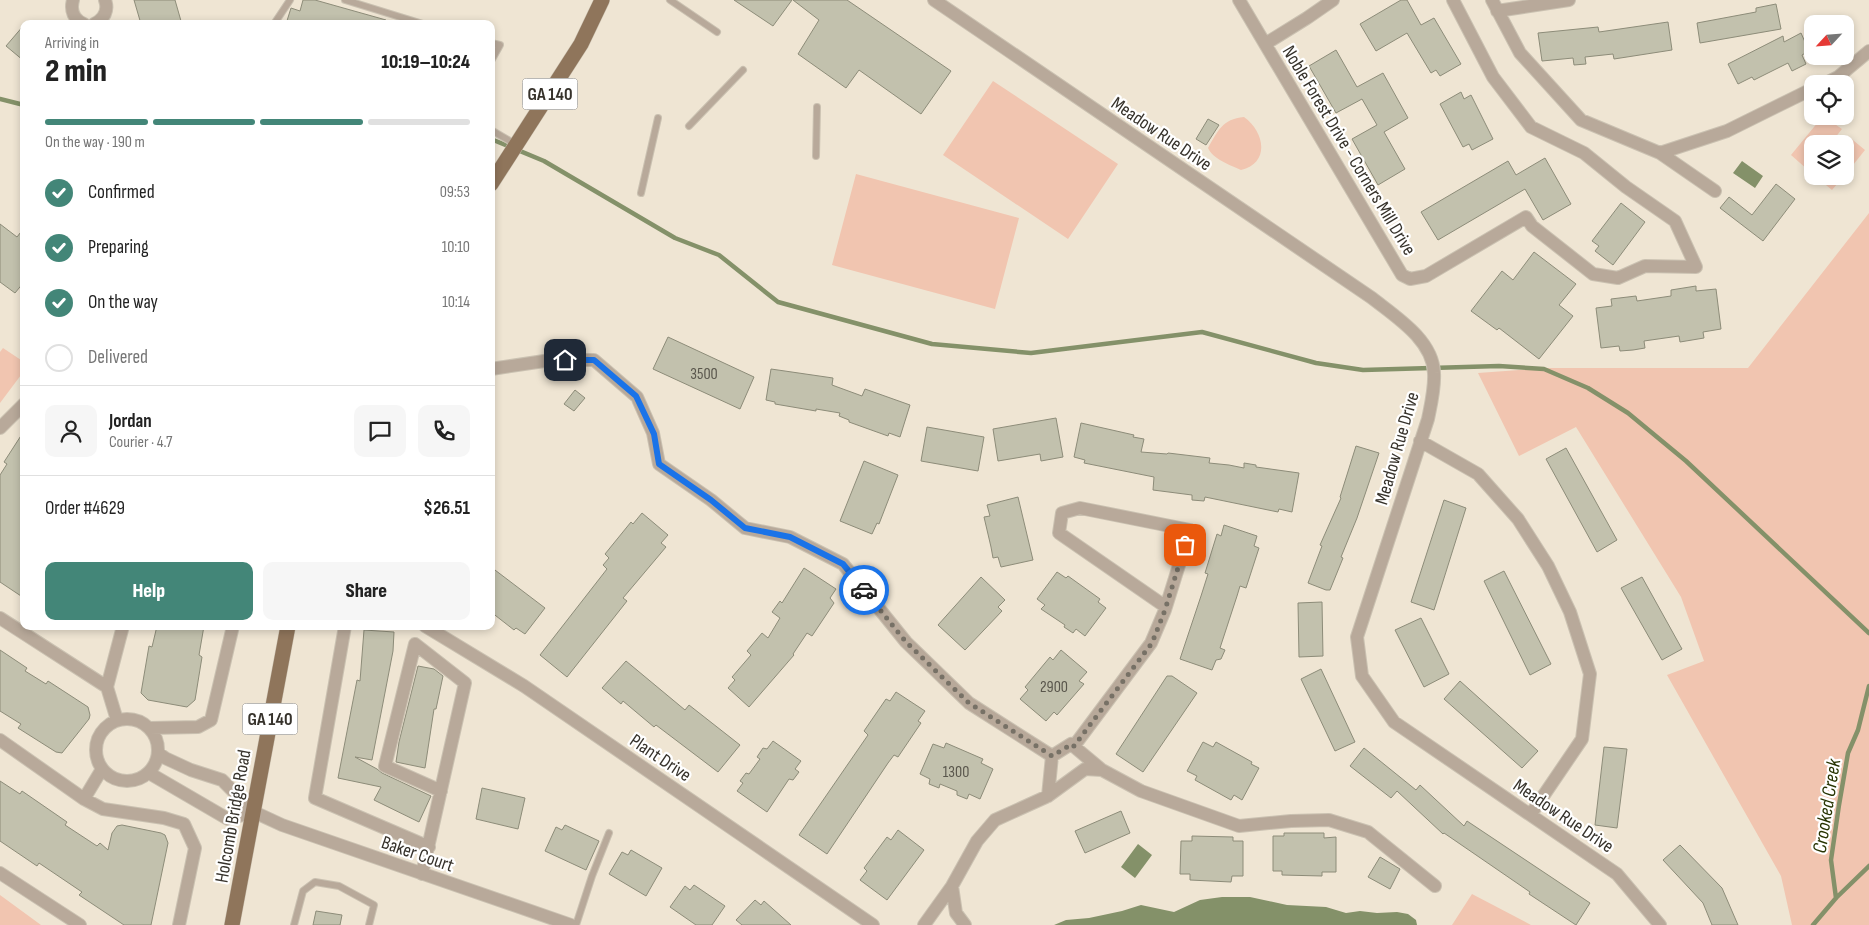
<!DOCTYPE html>
<meta charset="utf-8">
<style>
body{margin:0;font-family:"Sofia Sans Condensed",sans-serif;background:#f6f6f6;color:#222;height:100vh;display:flex;flex-direction:column;font-size:19px;white-space:nowrap}
*{box-sizing:border-box;margin:0}
p{font-size:16px;color:#767676}
.icon{flex:none;width:28px;height:28px;fill:none;stroke:currentColor;stroke-width:2;stroke-linecap:round;stroke-linejoin:round}
.map{position:relative;flex:1;overflow:hidden}
.side{position:absolute;left:20px;top:20px;width:475px;height:610px;display:flex;flex-direction:column;background:#fff;border-radius:10px;box-shadow:0 2px 8px #0003}
.side>*{flex:none}
.needle{width:32px;rotate:244deg}
.tools{position:absolute;left:1804px;top:15px;display:grid;gap:10px}
.tools a{display:grid;place-items:center;width:50px;height:50px;border-radius:10px;background:#fff;box-shadow:0 2px 8px #0003;font-size:25px}
.pin{position:absolute;display:grid;place-items:center;width:42px;height:42px;color:#fff;margin:-21px;border-radius:10px;box-shadow:0 2px 8px #0006}
.courier{position:absolute;display:grid;place-items:center;width:50px;height:50px;margin:-25px;border:4px solid #1a73e8;border-radius:50%;background:#fff;color:#222;box-shadow:0 1px 6px #0007}
.headline em{font-style:normal;font-weight:800}
.headline div{display:flex;flex-direction:column-reverse}
.headline{display:flex;align-items:center;justify-content:space-between;height:85px;padding:0 25px}
h1{font-size:32px;font-weight:800;line-height:38px}
.bar{display:grid;grid-template-columns:repeat(4,1fr);gap:8px 5px;align-content:center;height:60px;padding:0 25px}
.bar i{height:6px;border-radius:4px;background:#e0e0e0}
.bar .current{background:#438678}
.bar p{grid-column:span 4}
.line{display:flex;align-items:center;gap:12px;padding:0 25px;border-top:1px solid #e0e0e0}
.line div{flex:1}
.round{display:grid;place-items:center;flex:none;width:52px;height:52px;border-radius:10px;background:#f6f6f6}
ol{padding:0 25px;list-style:none}
li{display:flex;align-items:center;gap:15px;height:55px}
li p{margin-inline-start:auto}
li .icon{padding:5px;border-radius:50%;background:#438678;color:#fff;stroke-width:4}
li:last-child{color:#767676}
li i{width:28px;height:28px;border:2px solid #e0e0e0;border-radius:50%}
.action{display:flex;gap:10px;margin-top:auto;padding:10px 25px}
.action a{flex:1;height:58px;border-radius:10px;background:#438678;color:#fff;font-size:20px;font-weight:800;line-height:58px;text-align:center}
.action a+a{background:#f6f6f6;color:#222}
.map>svg:first-child{display:block}
.green{fill:#f1c5b0}
.water{fill:#849169}
.lines{fill:none;stroke-linecap:round;stroke-linejoin:round}
.stream{stroke:#849169;stroke-width:4.5}
.building{fill:#c2c1ad;stroke:#8d8c79}
.lane-casing{stroke:#cac1b1;stroke-width:8}
.street-casing{stroke:#cac1b1;stroke-width:14}
.primary-casing{stroke:#cac1b1;stroke-width:16}
.lane{stroke:#b8a99a;stroke-width:6}
.street{stroke:#b8a99a;stroke-width:12}
.primary{stroke:#8f755b;stroke-width:15}
.done{stroke:#777166;stroke-width:5;stroke-dasharray:0 9}
.route{stroke:#1a73e8;stroke-width:6}
.labels{text-anchor:middle;stroke-width:4.5;stroke-linejoin:round;paint-order:stroke}
.number-label{font-size:16px;fill:#59564c}
.shield{fill:#fff;stroke:#72706b;stroke-width:1}
.shield-label{font-size:18px;font-weight:bold;fill:#36322b}
.street-label{font-size:19px;fill:#36322b;stroke:#fff}
.water-label{font-size:20px;font-style:italic;fill:#283402;stroke:#fff}
</style>
<div class="map">
<svg width="1869" height="925" viewBox="0 0 1869 925">
<rect width="100%" height="100%" fill="#efe5d3"/>
<path class="green" d="M993,81L1118,164L1068,239L943,155Z
M1823,116L1842,129L1830,144H1812V165L1808,170L1791,155Z
M1244,117C1265,132 1270,163 1241,170C1230,165 1213,159 1208,148C1218,131 1222,119 1244,117Z
M1848,136L1865,150L1845,175V144H1841Z
M856,174L1019,218L995,309L832,265Z
M1815,176H1844L1832,190Z
M1869,213V925H1792L1781,876L1667,675L1704,661L1681,597L1576,427L1519,456L1478,373L1545,368H1748Z
M3,348L24,362V371L0,403V352Z
M1472,894L1531,925H1452Z
M0,895L41,925H0Z"/>
<path class="water" d="M1742,161L1763,176L1755,188L1733,173Z
M1138,844L1152,855L1135,878L1121,867Z
M1222,897H1250L1287,905L1326,907L1346,913L1360,911L1377,913L1397,912L1408,914L1416,920L1417,925H1054L1066,920L1089,918L1122,911L1141,905L1174,912L1200,900Z"/>
<g class="lines">
<path class="stream" d="M0,99L24,105
M491,139L544,161L675,238L719,255L778,302L932,344L1031,353L1202,332L1316,363L1363,370L1499,366L1544,369L1588,388L1628,413L1686,461L1869,633
M1836,898L1831,860L1839,805L1848,753L1858,730L1869,686
M1813,925L1836,898L1869,866"/>
</g>
<path class="building" d="M134,0H175L181,21L169,24H141Z
M303,0H315L386,20V24H286L291,8L300,11Z
M734,0H792L773,26Z
M793,0H847L951,71L921,114L859,70L846,88L798,54L819,20Z
M1401,0H1407L1421,25L1434,18L1461,64L1440,76L1436,70L1431,73L1407,33L1376,51L1360,24Z
M1776,4L1781,29L1700,43L1697,23L1756,12V8Z
M1668,22L1672,50L1614,59L1613,54L1585,57L1586,64L1574,65L1573,58L1542,61L1538,33L1598,27L1599,32Z
M24,25V61L6,46Z
M1801,33L1809,51L1802,55L1806,64L1792,71L1788,63L1754,80L1752,77L1738,84L1728,64L1783,36L1784,42Z
M1336,50L1357,87L1383,73L1408,118L1384,132L1405,169L1378,185L1352,139L1377,125L1362,99L1336,113L1309,66Z
M1461,92L1464,99L1471,95L1493,139L1472,150L1469,144L1463,147L1440,104Z
M1208,119L1219,125L1206,145L1196,139Z
M1545,158L1571,204L1543,220L1525,189L1438,240L1421,212L1508,161L1516,175Z
M1776,184L1795,199L1763,241L1720,208L1729,197L1752,215Z
M1621,203L1645,222L1613,265L1595,251L1599,246L1592,241Z
M0,224L17,237L24,228V282L15,293L0,282Z
M1534,252L1576,284L1559,305L1573,316L1539,359L1499,328L1497,330L1471,311L1502,271L1513,280Z
M1696,286V291L1716,289L1721,329L1703,332L1704,338L1680,342L1679,336L1644,341L1645,348L1633,350L1620,351L1619,346L1601,348L1596,308L1612,306L1611,299L1636,296L1637,301L1671,296V290Z
M668,337L754,377L740,409L653,369Z
M771,369L833,378L832,385L862,396L865,389L910,405L900,437L889,433L888,436L849,422V420L839,416L840,413L816,409V411L775,404V402L766,400Z
M575,390L585,398L574,411L564,404Z
M1056,418L1063,457L1041,461L1040,454L998,461L993,429Z
M1081,423L1134,435L1133,437L1144,439L1141,452L1167,454L1168,453L1210,458L1209,463L1229,465L1244,468V463L1256,465V467L1299,473L1292,512L1279,509L1278,512L1205,497L1204,501L1192,500V495L1153,490L1154,477L1084,463L1085,460L1074,457Z
M927,427L984,437L978,471L921,461Z
M24,431V598L0,582V475L7,464L4,462Z
M1356,446L1379,453L1357,518L1341,557L1343,558L1330,590H1326L1308,583L1322,546L1320,545L1341,498L1340,497Z
M1566,448L1617,540L1597,552L1546,459Z
M864,461L898,475L879,524L877,523L872,534L840,521Z
M1018,497L1033,560L1001,567L998,557L993,558L991,547L984,517L990,516L987,505Z
M1444,500L1466,508L1434,610L1411,602Z
M642,513L668,535L661,543L666,547L623,598L627,601L567,677L540,655L607,569L603,565L609,558L605,554L631,522L633,524Z
M1224,525L1257,536L1254,546L1259,548L1246,588L1240,586L1237,596L1220,648L1225,650L1221,659L1216,660L1212,670L1180,659L1201,596L1208,574L1205,573L1217,534L1221,536Z
M491,567L545,608L525,634L516,628L514,630L491,612Z
M804,568L836,589L830,598L834,603L812,636L807,633L793,654L794,655L749,707L728,688L735,680L732,677L751,655L747,651L762,633L768,638L780,618L772,612L780,601L782,603Z
M1504,571L1551,664L1530,675L1484,581Z
M1057,572L1066,578L1068,576L1100,599L1098,602L1106,608L1085,636L1076,629L1073,633L1064,627L1065,625L1041,609L1045,605L1037,599Z
M981,577L1005,600L998,607L1002,611L965,650L938,625Z
M1642,577L1682,649L1662,660L1621,588Z
M1322,602L1323,656L1299,657L1298,603Z
M1421,618L1449,674L1424,687L1395,630Z
M157,626H204L199,655L202,657L195,700L187,707L148,700L141,693L149,646L152,647Z
M364,630L394,632L393,651L372,760L355,757L377,769L382,773L431,796L419,822L374,800L381,787L338,778L357,680L360,681Z
M0,650L27,668L25,671L46,684L48,681L88,707L90,715L89,719L62,753L56,752L18,728L21,724L0,711Z
M1061,650L1087,672L1079,681L1084,684L1057,715L1054,712L1046,721L1020,699L1028,690L1025,687L1050,657L1053,660Z
M626,661L685,710L689,705L740,745L718,772L656,725L654,727L623,701L621,704L602,688Z
M418,666L434,669L443,676L436,709H434L425,768L396,762L399,742Z
M1321,669L1355,742L1335,751L1301,679Z
M1167,676H1172L1197,693L1143,772L1116,754Z
M1460,681L1538,751L1522,768L1444,699Z
M896,692L925,711L918,721L921,723L898,757L894,755L888,763L827,854L799,835L868,735L864,731L886,699L890,701Z
M773,741L801,761L795,769L799,772L793,780L789,779L767,812L737,791L743,783L740,781L746,773L749,774L760,759L757,757L763,748L767,749Z
M1203,742L1213,747L1216,742L1252,762L1251,764L1259,768L1242,800L1234,795L1231,800L1195,780L1197,776L1187,771Z
M946,743L983,759L981,763L993,769L980,799L969,794L967,799L957,795V791L940,784L939,788L929,784L930,779L920,774L933,744L944,748Z
M1604,747L1627,749L1617,828L1595,825Z
M1364,748L1416,790L1420,785L1464,826L1467,821L1590,903L1576,925L1529,894L1530,892L1444,833L1443,834L1397,791L1391,798L1350,766Z
M0,781L20,794L22,791L67,822L65,825L97,846L100,843L108,850L112,833L117,826L122,825L161,833L165,835L168,843L151,925H124L79,895L82,892L39,863L37,866L0,841Z
M482,788L525,798L518,829L476,819Z
M1121,811L1130,833L1085,853L1075,831Z
M565,825L599,841L586,870L545,851L556,827L562,830Z
M898,830L924,850L887,900L860,880L867,871L864,868L887,837L891,840Z
M1284,833H1324V838L1336,837V872H1322V876L1282,875V871H1273V836H1284Z
M1192,836L1233,837V841H1243V876H1232L1231,882L1190,880V874H1180L1181,841H1192Z
M1680,845L1722,888L1738,925H1712L1703,903L1663,860Z
M631,850L662,868L646,896L609,874L622,852L628,855Z
M1380,857L1400,869L1390,889L1368,877Z
M694,885L725,906L712,925H696L670,907L685,886L690,890Z
M755,900L761,905L764,901L791,925H742L736,920Z
M316,911L342,915L340,925H313Z"/>
<g class="lines">
<defs>
<path id="lane" d="M345,0L423,24
M670,0L717,32
M274,24L290,0
M491,43L500,45L491,61
M689,126L743,70
M491,130L515,144
M816,156L817,107
M641,193L658,118
M294,925L303,891L315,882L339,886L374,905L369,925
M576,925L592,876L609,833"/>
<path id="street" d="M73,0C70,11 74,20 84,24
M934,0L1372,298C1396,317 1433,340 1434,373C1435,388 1431,404 1428,419L1357,637L1362,676L1394,722L1617,874L1660,925
M1239,0L1402,275L1410,279L1426,276L1526,217L1532,226L1593,274L1618,278L1645,266L1696,267L1675,221L1626,187L1584,153L1531,127L1493,77L1453,0
M1492,0L1520,53L1581,120L1660,153L1715,191
M1497,11L1569,0
M94,24C104,19 109,11 105,0
M1265,44L1307,18L1333,0
M1824,84L1838,77L1869,51
M1660,153L1727,131L1812,89
M491,369L551,360H594L637,397L653,433L659,464L711,500L745,528L790,537L843,564L906,642L969,703L1052,756
M0,428L24,404
M1420,441L1478,474L1518,519L1548,566L1570,612L1590,674L1582,739L1531,814
M0,618L107,687L117,720
M345,626L315,798L429,847
M425,626L524,686L873,925
M107,687L123,626
M96 750a31 31 0 1 1 62 0a31 31 0 1 1-62 0Z
M150,728L198,727L211,720L233,626
M0,740L84,799L103,809L164,818L184,824L195,848L179,925
M1074,746L1151,643L1165,610L1190,530L1080,508L1062,513L1059,533L1166,607
M158,753L165,758L191,770L222,780L254,812L282,825L571,925
M149,773L228,819L254,812
M1048,796L1052,756L1071,744L1102,770
M84,799L102,769
M0,873L80,925
M422,874L465,683L415,644L385,766L441,791
M952,886L956,913L965,925
M924,925L952,886L977,841L995,820L1048,796L1085,769L1102,770L1141,791L1239,826L1291,821L1329,820L1368,832L1435,886"/>
<path id="primary" d="M491,184L581,44L602,0
M232,925L288,626"/>
</defs>
<use href="#lane" class="lane-casing"/>
<use href="#street" class="street-casing"/>
<use href="#primary" class="primary-casing"/>
<use href="#lane" class="lane"/>
<use href="#street" class="street"/>
<use href="#primary" class="primary"/>
</g>
<g class="lines">
<path class="done" d="M864,590L906,642L969,703L1052,756L1072,744L1074,746L1152,643L1165,610L1185,545"/>
<path class="route" d="M565,360H594L636,396L654,434L659,464L711,500L745,528L790,537L843,564L864,590"/>
</g>
<g class="labels">
<g class="number-label">
<text x="704" y="379">3500</text>
<text x="1054" y="692">2900</text>
<text x="956" y="777">1300</text>
</g>
<g class="shield">
<rect x="522.5" y="78.5" width="55" height="31" rx="4"/>
<rect x="242.5" y="703.5" width="55" height="31" rx="4"/>
</g>
<g class="shield-label">
<text x="550" y="100">GA 140</text>
<text x="270" y="725">GA 140</text>
</g>
<g class="street-label">
<text transform="translate(1162 133) rotate(34)" y="7">Meadow Rue Drive</text>
<text transform="translate(1350 150) rotate(59)" y="7">Noble Forest Drive - Corners Mill Drive</text>
<text transform="translate(1396 448) rotate(-74)" y="7">Meadow Rue Drive</text>
<text transform="translate(661 757) rotate(34)" y="7">Plant Drive</text>
<text transform="translate(1564 815) rotate(34)" y="7">Meadow Rue Drive</text>
<text transform="translate(232 816) rotate(-80)" y="7">Holcomb Bridge Road</text>
<text transform="translate(418 853) rotate(19)" y="7">Baker Court</text>
</g>
<g class="water-label">
<text transform="translate(1826 806) rotate(-81)" y="7">Crooked Creek</text>
</g>
</g>
</svg>
<div class="tools">
<a><svg class="needle" viewBox="-14 -14 28 28"><path d="M0-13l5 13h-10z" fill="#e53935"/><path d="M0 13l5-13h-10z" fill="#767676"/></svg></a>
<a><svg class="icon" aria-label="locate" viewBox="0 0 24 24"><circle cx="12" cy="12" r="6"/><path d="M12 2v4M12 18v4M2 12h4M18 12h4"/></svg></a>
<a><svg class="icon" aria-label="layers" viewBox="0 0 24 24"><path d="M12 4l9 5-9 5-9-5zM3 14l9 5 9-5"/></svg></a>
</div>
<div class="pin" style="left:1185px;top:545px;background:#ea580c"><svg class="icon" aria-label="bag" viewBox="0 0 24 24"><path d="M5 8h14l-1 12H6zM9 8a3 3 0 0 1 6 0"/></svg></div>
<div class="pin" style="left:565px;top:360px;background:#1f2937"><svg class="icon" aria-label="home" viewBox="0 0 24 24"><path d="M3 11l9-7 9 7M6 9v11h12V9"/></svg></div>
<div class="courier" style="left:864px;top:590px"><svg class="icon" aria-label="car" viewBox="0 0 24 24"><path d="M5 17H2v-5l4-1 3-4h7l3 4 3 1v5h-3M9 17h6M6 11h13"/><circle cx="7" cy="17" r="2"/><circle cx="17" cy="17" r="2"/></svg></div>
<section class="side">
<div class="headline"><div><h1>2 min</h1><p>Arriving in</p></div><em>10:19–10:24</em></div>
<div class="bar"><i class="current"></i><i class="current"></i><i class="current"></i><i></i><p>On the way · 190 m</p></div>
<ol>
<li><svg class="icon" aria-label="check" viewBox="0 0 24 24"><path d="M5 12l5 5 9-10"/></svg>Confirmed<p>09:53</p></li>
<li><svg class="icon" aria-label="check" viewBox="0 0 24 24"><path d="M5 12l5 5 9-10"/></svg>Preparing<p>10:10</p></li>
<li><svg class="icon" aria-label="check" viewBox="0 0 24 24"><path d="M5 12l5 5 9-10"/></svg>On the way<p>10:14</p></li>
<li><i></i>Delivered</li>
</ol>
<div class="line" style="height:90px"><a class="round"><svg class="icon" aria-label="person" viewBox="0 0 24 24"><circle cx="12" cy="8" r="4"/><path d="M4 21q1-7 8-7t8 7"/></svg></a><div><b>Jordan</b><p>Courier · 4.7</p></div><a class="round"><svg class="icon" aria-label="chat" viewBox="0 0 24 24"><path d="M4 5h16v11H9l-5 4z"/></svg></a><a class="round"><svg class="icon" aria-label="phone" viewBox="0 0 24 24"><path d="M5 4h4l2 5-3 2q2 4 5 5l2-3 5 2v4C11 20 4 13 5 4z"/></svg></a></div>
<div class="line" style="height:65px"><div>Order #4629</div><b>$26.51</b></div>
<div class="action"><a>Help</a><a>Share</a></div>
</section>
</div>
